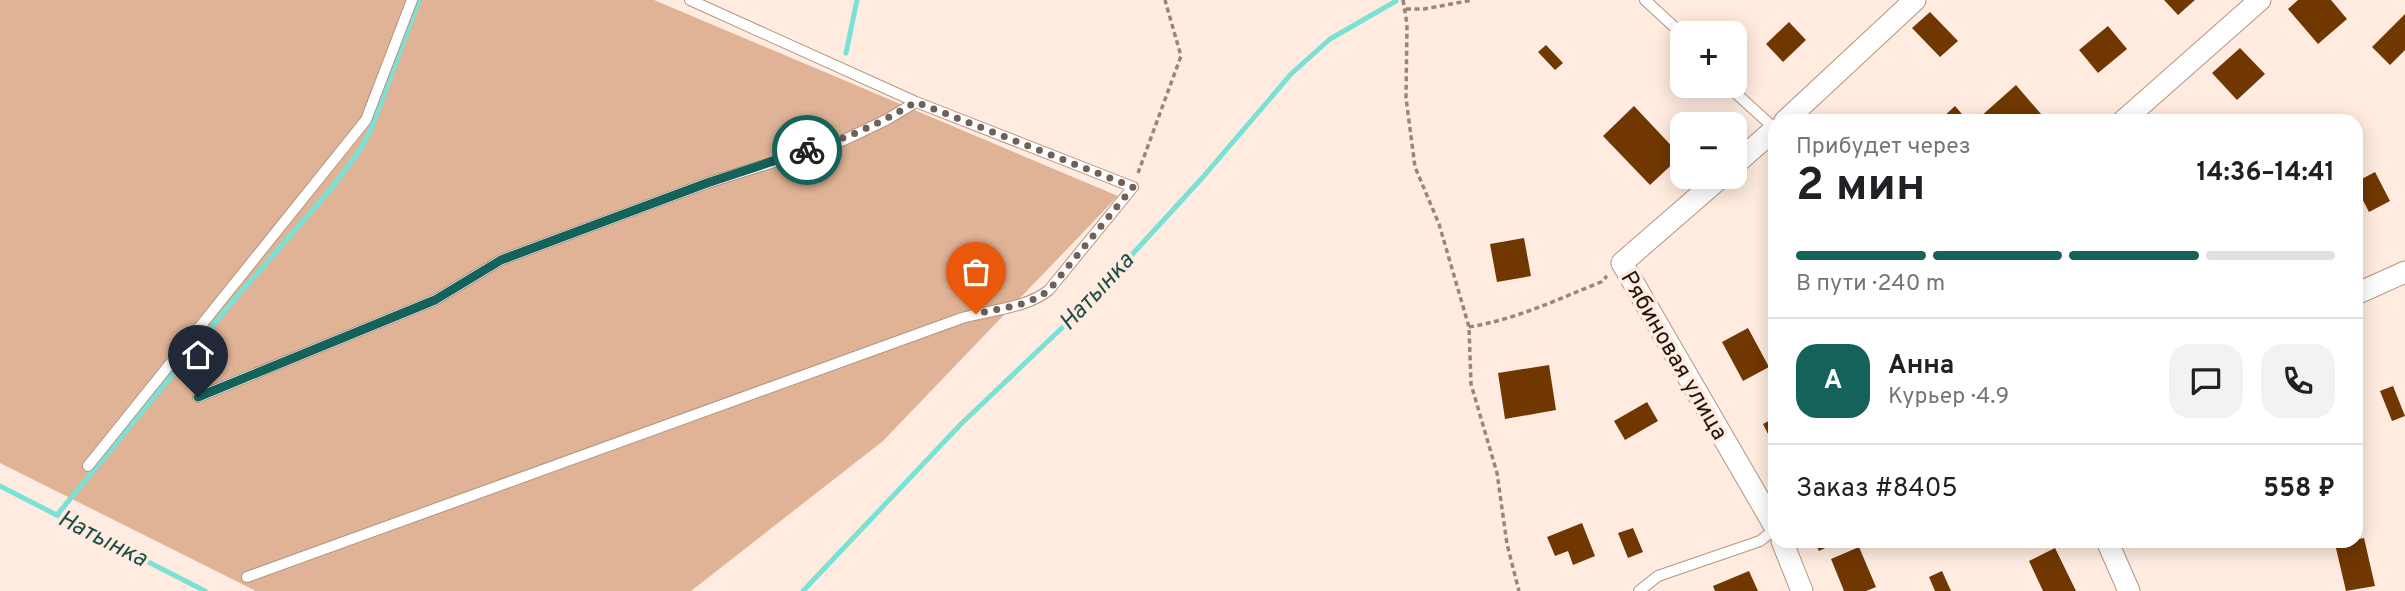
<!DOCTYPE html>
<html lang="ru">
<meta charset="utf-8">
<style>
body{margin:0;font-family:Overpass,sans-serif;background:#f2f2f2;color:#202124;height:100vh;display:flex;flex-direction:column;font-size:26px;white-space:nowrap}
*{box-sizing:border-box;margin:0}
p{font-size:23px;color:#757577}
.icon{flex:none;width:38px;height:38px;fill:none;stroke:currentColor;stroke-width:2;stroke-linecap:round;stroke-linejoin:round}
.map{position:relative;flex:1;overflow:hidden}
.drawer{position:absolute;left:1768px;top:114px;width:595px;height:434px;display:flex;flex-direction:column;background:#fff;border-radius:21px;box-shadow:0 4px 18px #0003}
.drawer>*{flex:none}
.controls{position:absolute;left:1670px;top:21px;display:grid;gap:14px}
.controls a{display:grid;place-items:center;width:77px;height:77px;border-radius:14px;background:#fff;box-shadow:0 4px 18px #0003;font-size:35px}
.pin{position:absolute;display:grid;place-items:center;width:60px;height:60px;color:#fff;margin:-72px -30px;border-radius:50% 50% 50% 0;rotate:-45deg;box-shadow:0 0 7px #0007}
.pin .icon{rotate:45deg}
.courier{position:absolute;display:grid;place-items:center;width:70px;height:70px;margin:-35px;border:5px solid #15625b;border-radius:50%;background:#fff;color:#222;box-shadow:0 2px 9px #0007}
.overview em{font-style:normal;font-weight:700}
.overview div{display:flex;flex-direction:column-reverse}
.overview{display:flex;align-items:center;justify-content:space-between;height:119px;padding:0 28px}
h1{font-size:46px;font-weight:700;line-height:52px}
.bar{display:grid;grid-template-columns:repeat(4,1fr);gap:10px 7px;align-content:center;height:84px;padding:0 28px}
.bar i{height:9px;border-radius:5px;background:#e0e0e0}
.bar .current{background:#15625b}
.bar p{grid-column:span 4}
.line{display:flex;align-items:center;gap:18px;padding:0 28px;border-top:2px solid #e0e0e0}
.line div{flex:1}
.round{display:grid;place-items:center;flex:none;width:74px;height:74px;border-radius:21px;background:#f2f2f2}
.map>svg:first-child{display:block}
.green{fill:#e0b396}
.lines{fill:none;stroke-linecap:round;stroke-linejoin:round}
.stream{stroke:#79e1d6;stroke-width:5}
.building{fill:#703700}
.service-casing{stroke:#b39582;stroke-width:12}
.minor-casing{stroke:#b39582;stroke-width:23}
.path{stroke:#96867c;stroke-width:3.5;stroke-dasharray:5 3.5;stroke-linecap:butt}
.service{stroke:#fff;stroke-width:10}
.minor{stroke:#fff;stroke-width:21}
.done{stroke:#6f6157;stroke-width:7;stroke-dasharray:0 12.6}
.route{stroke:#15625b;stroke-width:9}
.labels{text-anchor:middle;stroke-width:7;stroke-linejoin:round;paint-order:stroke}
.street-label{font-size:23px;fill:#21160e;stroke:#ffebdf}
.water-label{font-size:24px;font-style:italic;fill:#204f4a;stroke:#ffebdf}
</style>
<div class="map">
<svg width="2405" height="591" viewBox="0 0 2405 591">
<rect width="100%" height="100%" fill="#ffebdf"/>
<path class="green" d="M0,0H654L1118,196L883,441L691,591H256L0,463Z"/>
<g class="lines">
<path class="stream" d="M846,53L857,0
M0,486L205,591
M57,515L233,301L330,190L360,150L371,129L419,0
M803,591L961,424L1085,306L1203,177L1291,74L1330,39L1396,1"/>
</g>
<path class="building" d="M2164,0H2195L2178,15Z
M2298,0H2331L2347,19L2318,44L2288,9Z
M1930,12L1958,41L1940,57L1912,28Z
M2405,14V50L2390,65L2372,47Z
M1789,22L1806,40L1783,62L1766,44Z
M2108,26L2127,49L2098,73L2079,50Z
M1546,45L1563,63L1555,70L1538,52Z
M2240,48L2265,74L2237,100L2212,73Z
M2016,85L2047,121H1983L1980,117Z
M1634,106L1681,156L1650,185L1603,136Z
M1955,106L1968,121H1945L1942,118Z
M2375,172L2390,201L2369,212L2356,187V182Z
M1524,238L1531,276L1497,282L1490,244Z
M1748,328L1769,367L1743,381L1722,342Z
M1549,365L1556,410L1505,419L1498,373Z
M2393,386L2405,416L2392,421L2380,391Z
M1647,402L1658,421L1625,440L1614,421Z
M1774,418V446L1763,424Z
M1582,523L1595,556L1573,565L1568,551L1555,556L1547,537Z
M1633,528L1643,552L1628,558L1618,533Z
M2364,538L2375,586L2346,591L2335,544Z
M1814,541H1840L1819,551Z
M1859,547L1876,587L1866,591H1844L1831,559Z
M2055,548L2076,591H2043L2029,561Z
M1749,571L1758,591H1715L1713,586Z
M1942,571L1951,591H1935L1929,577Z"/>
<g class="lines">
<defs>
<path id="service" d="M1645,0L1682,34
M1728,86L1774,128
M198,397L435,300L501,260L707,183L844,140L886,120L916,102
M88,466L366,120L412,0
M247,577L962,318C991,310 1027,308 1049,290L1133,187L916,102L690,0
M1639,591L1658,576L1760,541L1774,530"/>
<path id="minor" d="M1785,121L1915,0
M2123,121L2260,0
M1734,165L1774,130
M1721,177L1622,263L1774,525
M2356,294L2405,272
M1782,541L1802,591
M2107,541L2129,591"/>
</defs>
<use href="#service" class="service-casing"/>
<use href="#minor" class="minor-casing"/>
<path class="path" d="M1403,0L1407,24L1406,98L1415,167L1439,224L1469,327L1471,384L1497,473L1507,544L1519,591
M1406,9H1424L1473,0
M1138,173L1181,56L1165,0
M1469,327C1517,319 1556,300 1601,282L1607,276"/>
<use href="#service" class="service"/>
<use href="#minor" class="minor"/>
</g>
<g class="lines">
<path class="done" d="M807,150C846,139 881,123 916,102L1133,187L1049,290C1028,307 1002,307 976,314"/>
<path class="route" d="M198,397L435,300L501,260L707,183L807,150"/>
</g>
<g class="labels">
<g class="street-label">
<text transform="translate(1675 355) rotate(60)" y="8">Рябиновая улица</text>
</g>
<g class="water-label">
<text transform="translate(1096 291) rotate(-47)" y="8">Натынка</text>
<text transform="translate(103 538) rotate(27)" y="8">Натынка</text>
</g>
</g>
</svg>
<div class="controls">
<a>+</a>
<a>−</a>
</div>
<div class="pin" style="left:976px;top:314px;background:#ea580c"><svg class="icon" aria-label="bag" viewBox="0 0 24 24"><path d="M5 8h14l-1 12H6zM9 8a3 3 0 0 1 6 0"/></svg></div>
<div class="pin" style="left:198px;top:397px;background:#1f2937"><svg class="icon" aria-label="home" viewBox="0 0 24 24"><path d="M3 11l9-7 9 7M6 9v11h12V9"/></svg></div>
<div class="courier" style="left:807px;top:150px"><svg class="icon" aria-label="bike" viewBox="0 0 24 24"><circle cx="6" cy="16" r="4"/><circle cx="18" cy="16" r="4"/><path d="M6 16l4-8h5l3 8M10 8l3 8H6M13 5h3"/></svg></div>
<section class="drawer">
<div class="overview"><div><h1>2 мин</h1><p>Прибудет через</p></div><em>14:36–14:41</em></div>
<div class="bar"><i class="current"></i><i class="current"></i><i class="current"></i><i></i><p>В пути · 240 m</p></div>
<div class="line" style="height:126px"><b class="round" style="background:#15625b;color:#fff">А</b><div><b>Анна</b><p>Курьер · 4.9</p></div><a class="round"><svg class="icon" aria-label="chat" viewBox="0 0 24 24"><path d="M4 5h16v11H9l-5 4z"/></svg></a><a class="round"><svg class="icon" aria-label="phone" viewBox="0 0 24 24"><path d="M5 4h4l2 5-3 2q2 4 5 5l2-3 5 2v4C11 20 4 13 5 4z"/></svg></a></div>
<div class="line" style="height:91px"><div>Заказ #8405</div><b>558 ₽</b></div>
</section>
</div>
